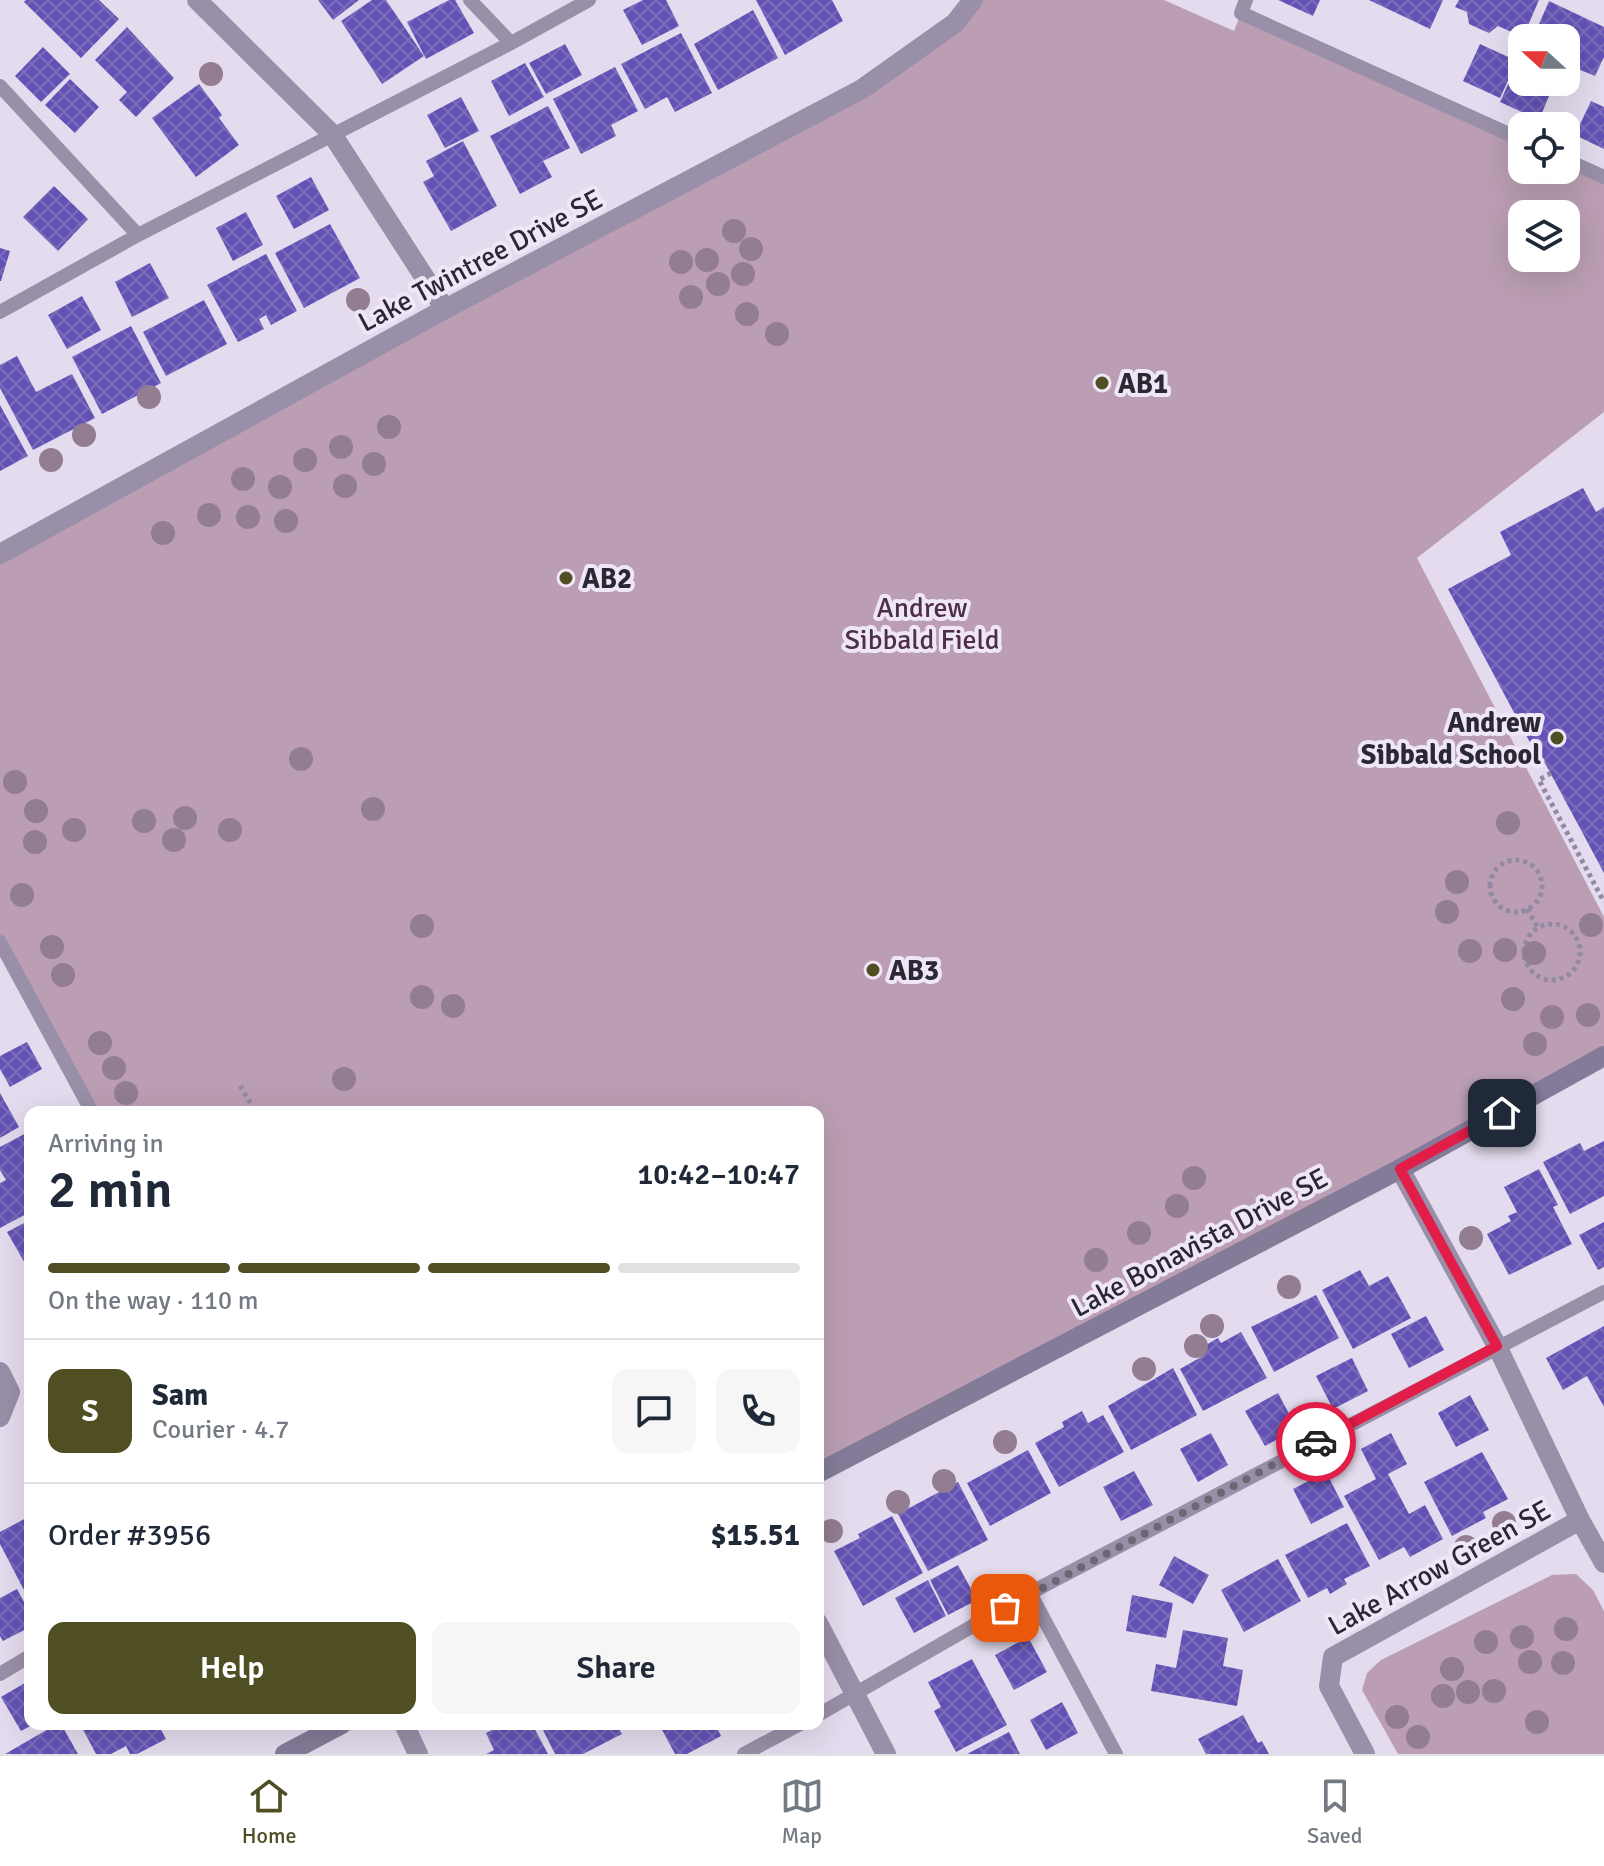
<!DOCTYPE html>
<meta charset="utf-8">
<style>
body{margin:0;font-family:Signika,sans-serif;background:#f6f6f7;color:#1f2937;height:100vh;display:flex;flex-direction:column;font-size:30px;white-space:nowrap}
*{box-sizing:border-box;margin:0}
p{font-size:26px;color:#747a83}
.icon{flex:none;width:44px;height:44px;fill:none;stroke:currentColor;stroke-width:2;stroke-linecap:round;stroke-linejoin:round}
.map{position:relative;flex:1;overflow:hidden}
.sheet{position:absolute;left:24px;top:1106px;width:800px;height:624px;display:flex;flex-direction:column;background:#fff;border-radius:16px;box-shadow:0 8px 32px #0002}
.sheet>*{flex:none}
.needle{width:52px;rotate:291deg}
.buttons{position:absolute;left:1508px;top:24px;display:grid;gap:16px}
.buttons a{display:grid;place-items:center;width:72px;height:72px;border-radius:16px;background:#fff;box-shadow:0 8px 32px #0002;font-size:40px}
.pin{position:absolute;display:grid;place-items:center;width:68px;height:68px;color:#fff;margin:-34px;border-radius:16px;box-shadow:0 4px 12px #0006}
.courier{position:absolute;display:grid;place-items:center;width:80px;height:80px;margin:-40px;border:6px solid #e11d48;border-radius:50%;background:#fff;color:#222;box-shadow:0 2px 10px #0007}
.summary em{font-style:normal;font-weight:600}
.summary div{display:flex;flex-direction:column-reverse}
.summary{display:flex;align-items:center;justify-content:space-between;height:136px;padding:0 24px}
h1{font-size:52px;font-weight:600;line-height:60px}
.bar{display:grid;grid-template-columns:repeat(4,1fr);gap:12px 8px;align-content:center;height:96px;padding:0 24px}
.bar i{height:10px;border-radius:6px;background:#e0e1e3}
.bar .selected{background:#4f4f23}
.bar p{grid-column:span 4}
.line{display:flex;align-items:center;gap:20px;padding:0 24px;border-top:2px solid #e0e1e3}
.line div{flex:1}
.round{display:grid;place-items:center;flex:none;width:84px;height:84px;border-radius:16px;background:#f6f6f7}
.button{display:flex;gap:16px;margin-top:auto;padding:16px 24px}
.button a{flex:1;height:92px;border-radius:16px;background:#4f4f23;color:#fff;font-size:32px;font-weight:600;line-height:92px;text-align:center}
.button a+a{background:#f6f6f7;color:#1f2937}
.tab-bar{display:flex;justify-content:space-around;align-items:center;height:112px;border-top:2px solid #e0e1e3;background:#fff;font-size:22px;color:#747a83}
.tab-bar a{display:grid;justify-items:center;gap:4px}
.tab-bar .selected{color:#4f4f23}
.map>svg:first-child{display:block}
.green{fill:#bb9eb3;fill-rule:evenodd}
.building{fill:url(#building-cross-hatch)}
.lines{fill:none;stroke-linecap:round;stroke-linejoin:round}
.path{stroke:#9289a4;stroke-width:5;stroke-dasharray:4 4;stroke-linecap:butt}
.lane{stroke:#998fa8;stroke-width:14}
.street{stroke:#998fa8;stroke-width:20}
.secondary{stroke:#847b98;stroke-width:20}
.tree{fill:#927d91}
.done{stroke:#6c6774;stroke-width:8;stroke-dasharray:0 14.4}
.route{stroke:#e11d48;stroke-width:10}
.poi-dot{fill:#4f4f23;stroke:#efe7f7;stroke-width:3}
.labels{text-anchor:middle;stroke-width:8;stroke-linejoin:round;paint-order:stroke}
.street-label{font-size:28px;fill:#2b2833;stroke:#efe7f7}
.poi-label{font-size:28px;font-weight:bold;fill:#2b2833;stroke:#efe7f7;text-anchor:start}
.park-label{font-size:28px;fill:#4e2f45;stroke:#efe7f7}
</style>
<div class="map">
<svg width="1604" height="1754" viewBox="0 0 1604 1754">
<defs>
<pattern id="building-cross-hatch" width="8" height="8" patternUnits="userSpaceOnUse" patternTransform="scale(2)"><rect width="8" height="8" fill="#6352b6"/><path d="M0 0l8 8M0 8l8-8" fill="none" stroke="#7a6db9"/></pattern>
</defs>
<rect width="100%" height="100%" fill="#e4dcee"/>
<path class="green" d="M973,0H1164L1234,31L1241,13L1522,140V170H1566V160L1604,177V412L1417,558L1604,917V1056L818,1474V1112H92L0,942V554L862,89ZM1522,214H1566V258H1522Z
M1576,1574L1593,1590L1604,1611V1754H1398L1362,1690L1367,1673L1381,1660L1552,1575Z"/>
<path class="building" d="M26,0H99L119,19L81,58L24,2Z
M318,0H359L333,20Z
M372,0H386L424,56L382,84L341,21Z
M449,0H455L474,33L426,59L407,22Z
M643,0H666L679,26L642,45L623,10Z
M756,0H832L843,21L785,55Z
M1278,0H1320L1313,16Z
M1369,0H1443L1430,29Z
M1459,0H1539L1523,37L1498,26L1489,33L1469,24L1467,12L1455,7Z
M1549,1L1604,27V57L1595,76L1566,64V38H1533Z
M753,10L778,58L718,90L694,44Z
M127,27L174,78L136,117L119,100L127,92L95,60Z
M681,33L712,93L675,112L667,97L645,109L621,64Z
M565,44L582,75L546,94L529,63Z
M1480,44L1517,61L1500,98L1463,81Z
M43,47L70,74L41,102L15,76Z
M525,63L544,97L509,116L491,81Z
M615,67L638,111L611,125L616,136L581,154L553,99Z
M1516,67L1522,69V82L1554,84L1539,120L1500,102Z
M70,79L99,107L75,133L45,105Z
M199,84L222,115L219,118L239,145L196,177L152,118Z
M461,97L479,131L445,148L427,115Z
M1591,101L1604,107V149L1575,135Z
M548,106L570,148L543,161L552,177L520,194L490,136Z
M463,141L497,206L451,231L423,182L434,176L426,161Z
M311,177L329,210L294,229L276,196Z
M54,186L88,219L58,251L23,217Z
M246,212L263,245L233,261L216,228Z
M330,224L360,278L304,308L275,253Z
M0,248L10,251L1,281H0Z
M266,254L297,311L271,325L266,315L259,319L264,329L238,342L207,285Z
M150,263L169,298L132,317L115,282Z
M82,296L101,330L67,349L48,315Z
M204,300L227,344L166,376L143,332Z
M131,326L161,383L102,414L72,357Z
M17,356L36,392L72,374L95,418L33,450L0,388V365Z
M0,405L28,456L0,471Z
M1583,488L1596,512L1604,507V873L1545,763L1542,765L1448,589L1511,555L1500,532Z
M27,1042L42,1069L10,1087L0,1069V1056Z
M0,1093L19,1127L0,1138Z
M30,1131V1212L0,1228V1183L6,1180L0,1170V1147Z
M1604,1141V1196L1570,1214L1543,1162L1580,1143L1584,1151Z
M1539,1169L1558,1205L1553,1207L1572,1244L1509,1275L1487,1234L1511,1221L1508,1216L1517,1212L1504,1187Z
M30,1220V1272L7,1232Z
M1604,1222V1267L1598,1270L1579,1235Z
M1360,1270L1369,1286L1388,1276L1411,1318L1353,1349L1322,1290Z
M1316,1295L1339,1338L1274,1372L1251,1327Z
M1426,1316L1444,1350L1409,1368L1391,1334Z
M1604,1326V1407L1587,1376L1563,1390L1546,1358Z
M1241,1332L1267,1378L1203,1411L1180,1369L1203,1356L1199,1349L1218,1338L1221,1343Z
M1352,1358L1368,1391L1333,1409L1316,1376Z
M1173,1368L1197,1415L1131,1450L1108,1406Z
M1278,1393L1297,1429L1265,1446L1245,1411Z
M1470,1395L1489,1430L1456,1447L1438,1413Z
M1082,1411L1088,1423L1103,1415L1124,1452L1059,1487L1035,1443L1064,1427L1062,1422Z
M1211,1433L1228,1465L1198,1482L1180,1449Z
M1391,1433L1407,1464L1388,1474L1409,1514L1425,1505L1443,1539L1410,1557L1404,1547L1379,1560L1344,1496L1376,1479L1361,1449Z
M1028,1450L1051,1493L990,1526L967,1483Z
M1482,1452L1508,1499L1483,1512L1486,1518L1452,1536L1424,1482Z
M1134,1471L1153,1505L1121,1521L1103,1487Z
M1326,1472L1344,1507L1311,1524L1293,1489Z
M958,1482L988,1540L928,1571L898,1514Z
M30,1516V1590L25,1592L0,1544V1532Z
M892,1516L923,1573L863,1606L834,1551L860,1538L858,1534Z
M1347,1523L1370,1566L1344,1579L1347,1584L1330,1594L1327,1588L1308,1598L1285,1555Z
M1174,1556L1209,1575L1193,1604L1159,1585Z
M1278,1559L1301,1601L1244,1632L1221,1590Z
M958,1565L977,1600L948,1615L930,1580Z
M928,1580L946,1616L914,1633L895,1598Z
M17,1589L30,1613V1627L3,1641L0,1636V1598Z
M1132,1595L1173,1603L1166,1638L1126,1631Z
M1183,1630L1228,1638L1223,1666L1243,1670L1237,1706L1151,1691L1156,1664L1176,1668Z
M1028,1637L1047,1672L1014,1690L995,1655Z
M972,1659L1007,1725L956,1752L934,1711L941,1707L928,1682Z
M30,1680V1724H34L21,1731L1,1697Z
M1062,1702L1078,1733L1046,1750L1030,1720Z
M1243,1715L1258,1743L1262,1741L1269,1754H1206L1198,1739Z
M57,1724H61L78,1754H5Z
M80,1724H158L166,1739L137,1754H130L126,1746L111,1754H96Z
M504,1724H532L548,1754H486L494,1750L486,1733Z
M540,1724H616L622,1734L583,1754H555Z
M669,1724H715L721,1736L687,1754H675L661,1728Z
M1009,1732L1020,1754H967Z"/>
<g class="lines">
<path class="path" d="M1551,773L1539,780L1604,902
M1490 886a26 26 0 1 1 52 0a26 26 0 1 1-52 0Z
M1527,909L1538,928
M1524 952a28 28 0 1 1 56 0a28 28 0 1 1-56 0Z
M240,1086L256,1112"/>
<path class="lane" d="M470,0L511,43
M1246,0L1241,13L1522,140
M0,86L138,235
M1566,160L1604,177
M0,312L138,235L511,43L589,0
M0,942L92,1112
M1030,1593L1116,1754
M0,1674L30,1656
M818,1715L1030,1593L1604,1292
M744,1754L800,1724"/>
<path class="street" d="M197,0L332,134L445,309
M0,554L445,309L862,89L955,23L973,0
M1400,1169L1497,1346L1580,1520L1604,1563
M0,1372L10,1392L0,1417
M818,1623L886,1754
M404,1724L418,1754
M1365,1754L1329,1686L1333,1657L1580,1520"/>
<path class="secondary" d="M818,1473L1400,1169L1604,1056
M285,1754L342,1724"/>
</g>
<g class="tree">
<circle cx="211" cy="74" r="12"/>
<circle cx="734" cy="231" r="12"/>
<circle cx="751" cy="249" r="12"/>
<circle cx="707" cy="260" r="12"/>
<circle cx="681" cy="262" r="12"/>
<circle cx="743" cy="274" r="12"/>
<circle cx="718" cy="284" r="12"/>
<circle cx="691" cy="297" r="12"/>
<circle cx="358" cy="300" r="12"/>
<circle cx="747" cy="314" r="12"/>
<circle cx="777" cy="334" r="12"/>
<circle cx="149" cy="397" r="12"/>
<circle cx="389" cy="427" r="12"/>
<circle cx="84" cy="435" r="12"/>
<circle cx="341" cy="447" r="12"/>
<circle cx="51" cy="460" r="12"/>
<circle cx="305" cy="460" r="12"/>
<circle cx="374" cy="464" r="12"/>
<circle cx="243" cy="479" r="12"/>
<circle cx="345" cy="486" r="12"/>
<circle cx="280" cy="487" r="12"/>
<circle cx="209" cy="515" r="12"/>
<circle cx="248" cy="517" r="12"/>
<circle cx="286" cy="521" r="12"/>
<circle cx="163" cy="533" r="12"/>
<circle cx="301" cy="759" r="12"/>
<circle cx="15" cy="782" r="12"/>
<circle cx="373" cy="809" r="12"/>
<circle cx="36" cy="811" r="12"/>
<circle cx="185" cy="818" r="12"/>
<circle cx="144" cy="821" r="12"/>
<circle cx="1508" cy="823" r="12"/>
<circle cx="74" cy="830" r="12"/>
<circle cx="230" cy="830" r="12"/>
<circle cx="174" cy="840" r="12"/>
<circle cx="35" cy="842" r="12"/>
<circle cx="1457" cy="882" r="12"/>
<circle cx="22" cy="895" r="12"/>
<circle cx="1447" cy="912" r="12"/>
<circle cx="1591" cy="925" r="12"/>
<circle cx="422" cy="926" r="12"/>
<circle cx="52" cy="947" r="12"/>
<circle cx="1505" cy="950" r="12"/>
<circle cx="1470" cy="951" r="12"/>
<circle cx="1534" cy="953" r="12"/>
<circle cx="63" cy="975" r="12"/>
<circle cx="422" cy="997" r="12"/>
<circle cx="1513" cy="999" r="12"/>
<circle cx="453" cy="1006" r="12"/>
<circle cx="1588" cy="1015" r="12"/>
<circle cx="1552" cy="1017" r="12"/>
<circle cx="100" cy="1043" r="12"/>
<circle cx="1535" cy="1044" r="12"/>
<circle cx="114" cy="1068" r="12"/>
<circle cx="344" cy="1079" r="12"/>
<circle cx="126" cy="1093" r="12"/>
<circle cx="1194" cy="1178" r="12"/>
<circle cx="1177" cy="1206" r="12"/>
<circle cx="1139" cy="1233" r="12"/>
<circle cx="1471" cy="1238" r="12"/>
<circle cx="1096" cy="1260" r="12"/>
<circle cx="1289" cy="1287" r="12"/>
<circle cx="1212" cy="1326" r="12"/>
<circle cx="1196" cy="1346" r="12"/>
<circle cx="1144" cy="1369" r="12"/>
<circle cx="1005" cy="1442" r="12"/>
<circle cx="944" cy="1481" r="12"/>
<circle cx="898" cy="1502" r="12"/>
<circle cx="1504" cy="1523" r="12"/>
<circle cx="831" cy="1531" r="12"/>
<circle cx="1466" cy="1547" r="12"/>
<circle cx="1566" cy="1629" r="12"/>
<circle cx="1522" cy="1637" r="12"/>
<circle cx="1486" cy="1642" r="12"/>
<circle cx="1530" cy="1662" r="12"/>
<circle cx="1563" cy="1663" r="12"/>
<circle cx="1452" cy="1669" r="12"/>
<circle cx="1494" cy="1691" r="12"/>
<circle cx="1468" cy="1692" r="12"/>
<circle cx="1443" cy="1696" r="12"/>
<circle cx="1397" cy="1717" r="12"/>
<circle cx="1537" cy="1722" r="12"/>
<circle cx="1418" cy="1737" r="12"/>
</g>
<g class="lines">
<path class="done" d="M1005,1608L1316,1442"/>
<path class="route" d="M1316,1442L1497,1346L1400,1169L1502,1113"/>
</g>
<g class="poi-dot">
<circle cx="1102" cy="383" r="8"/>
<circle cx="566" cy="578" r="8"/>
<circle cx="1557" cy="738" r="8"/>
<circle cx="873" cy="970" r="8"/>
</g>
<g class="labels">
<g class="street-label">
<text transform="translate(480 260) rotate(-28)" y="10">Lake Twintree Drive SE</text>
<text transform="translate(1199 1242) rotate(-28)" y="10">Lake Bonavista Drive SE</text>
<text transform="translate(1439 1567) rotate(-29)" y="10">Lake Arrow Green SE</text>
</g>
<g class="poi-label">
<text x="1118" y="393">AB1</text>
<text x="582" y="588">AB2</text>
<text x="1541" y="732" text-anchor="end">Andrew<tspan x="1541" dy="32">Sibbald School</tspan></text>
<text x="889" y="980">AB3</text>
</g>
<g class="park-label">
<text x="922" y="617">Andrew<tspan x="922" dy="32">Sibbald Field</tspan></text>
</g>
</g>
</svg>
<div class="buttons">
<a><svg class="needle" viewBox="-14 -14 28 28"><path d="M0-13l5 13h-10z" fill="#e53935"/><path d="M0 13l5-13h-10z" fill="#747a83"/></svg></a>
<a><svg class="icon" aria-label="locate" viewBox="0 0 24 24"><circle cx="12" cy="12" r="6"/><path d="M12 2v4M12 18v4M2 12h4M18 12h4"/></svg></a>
<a><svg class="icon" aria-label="layers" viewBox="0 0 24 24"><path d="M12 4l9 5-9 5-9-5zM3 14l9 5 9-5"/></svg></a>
</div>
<div class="pin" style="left:1005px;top:1608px;background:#ea580c"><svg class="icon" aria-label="bag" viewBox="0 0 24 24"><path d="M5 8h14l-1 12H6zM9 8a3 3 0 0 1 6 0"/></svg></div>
<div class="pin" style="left:1502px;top:1113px;background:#1f2937"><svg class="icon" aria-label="home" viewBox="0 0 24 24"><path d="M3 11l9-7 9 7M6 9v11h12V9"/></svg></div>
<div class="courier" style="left:1316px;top:1442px"><svg class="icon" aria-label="car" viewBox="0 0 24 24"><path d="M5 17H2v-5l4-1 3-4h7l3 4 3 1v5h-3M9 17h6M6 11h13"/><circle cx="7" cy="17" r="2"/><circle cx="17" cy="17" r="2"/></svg></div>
<section class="sheet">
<div class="summary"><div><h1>2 min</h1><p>Arriving in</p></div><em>10:42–10:47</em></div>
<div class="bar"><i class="selected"></i><i class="selected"></i><i class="selected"></i><i></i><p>On the way · 110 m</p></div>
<div class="line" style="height:144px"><b class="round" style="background:#4f4f23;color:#fff">S</b><div><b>Sam</b><p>Courier · 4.7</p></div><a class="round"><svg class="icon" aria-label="chat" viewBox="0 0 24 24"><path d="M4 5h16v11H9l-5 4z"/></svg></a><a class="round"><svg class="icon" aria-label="phone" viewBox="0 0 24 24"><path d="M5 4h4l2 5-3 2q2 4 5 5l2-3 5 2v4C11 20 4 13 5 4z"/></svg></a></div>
<div class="line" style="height:104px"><div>Order #3956</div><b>$15.51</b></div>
<div class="button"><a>Help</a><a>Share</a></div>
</section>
</div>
<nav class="tab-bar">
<a class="selected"><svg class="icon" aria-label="home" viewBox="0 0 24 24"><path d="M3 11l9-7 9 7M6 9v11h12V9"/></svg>Home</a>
<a><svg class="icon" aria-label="map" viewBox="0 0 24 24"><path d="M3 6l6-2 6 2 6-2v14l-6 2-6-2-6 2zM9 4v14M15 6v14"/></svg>Map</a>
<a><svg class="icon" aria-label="saved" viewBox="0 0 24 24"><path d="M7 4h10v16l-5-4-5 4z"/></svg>Saved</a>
</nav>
